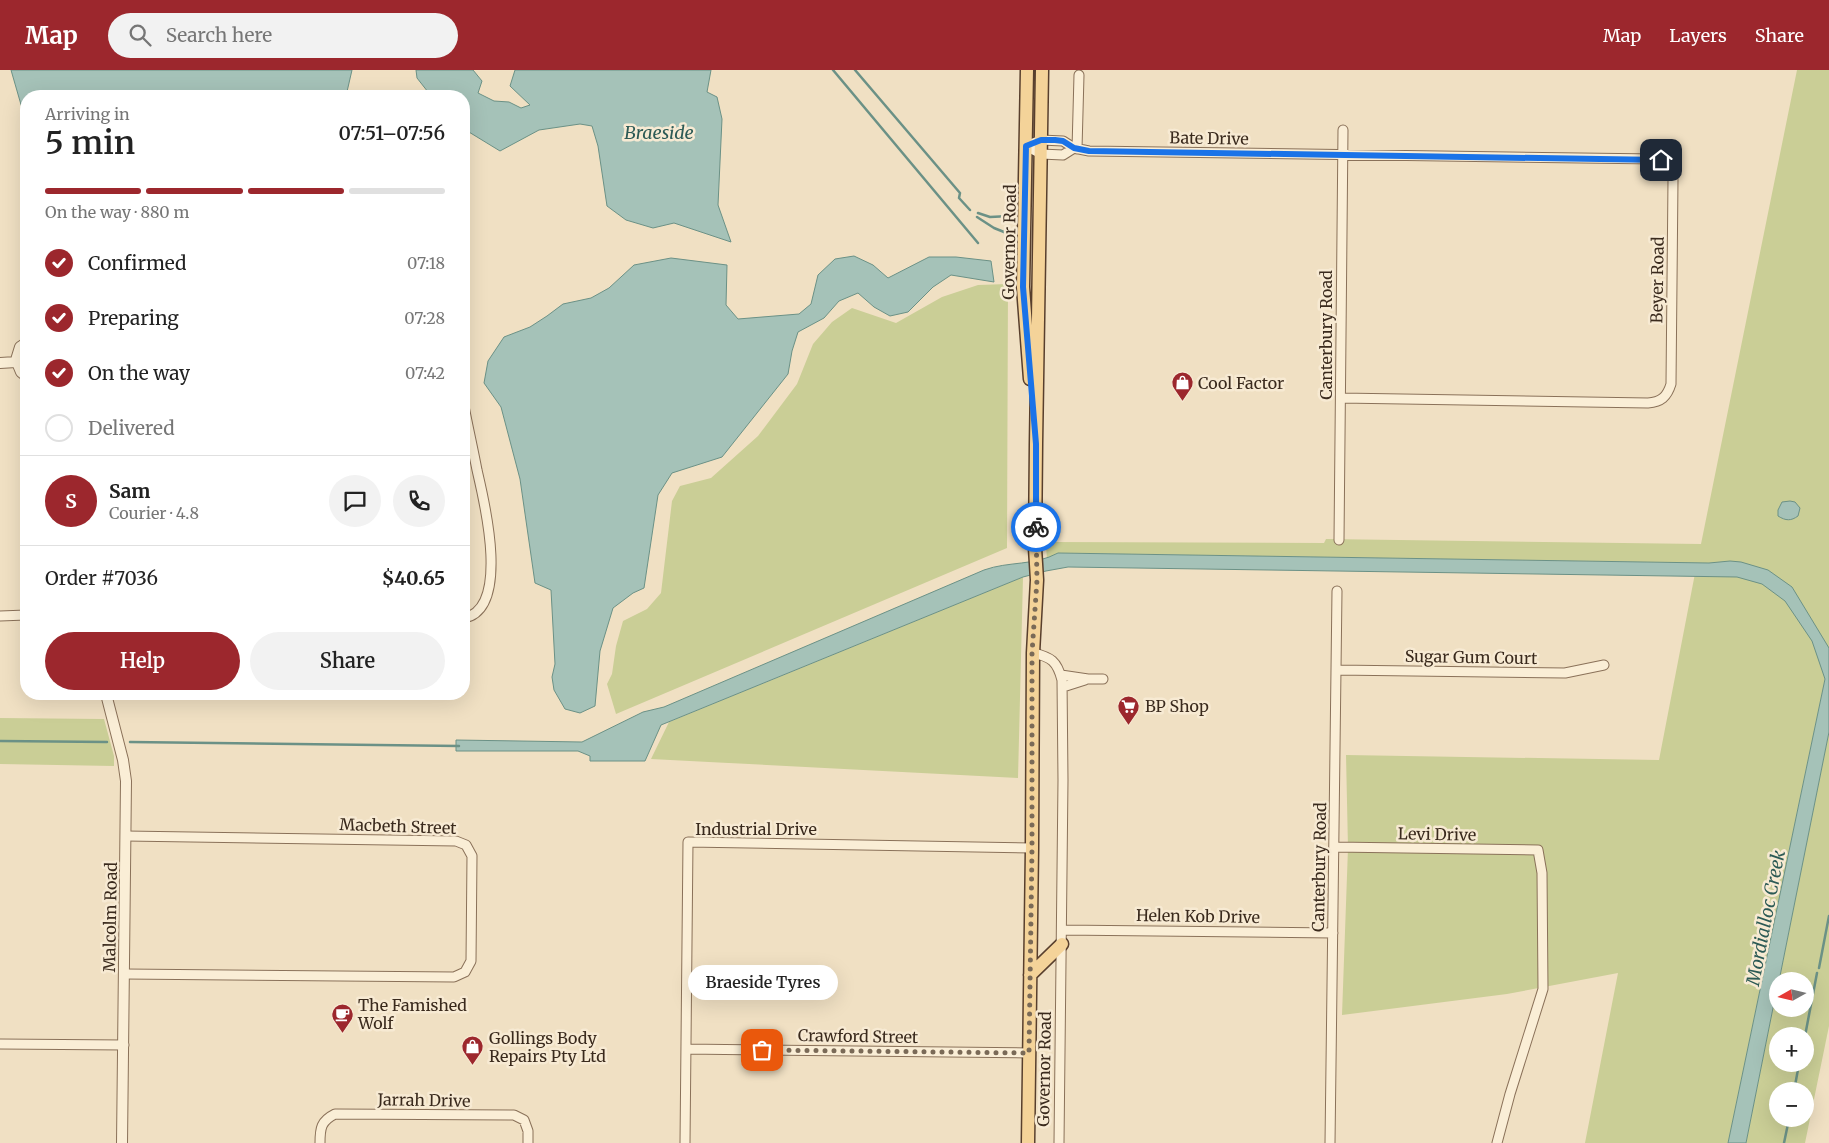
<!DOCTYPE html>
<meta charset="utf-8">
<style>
body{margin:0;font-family:Merriweather,serif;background:#f2f2f2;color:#222;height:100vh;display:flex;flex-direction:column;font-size:19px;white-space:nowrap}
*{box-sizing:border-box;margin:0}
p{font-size:16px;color:#767676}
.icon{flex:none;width:28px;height:28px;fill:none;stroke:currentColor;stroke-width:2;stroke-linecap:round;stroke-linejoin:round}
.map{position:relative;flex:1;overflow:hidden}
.panel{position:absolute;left:20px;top:20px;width:450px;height:610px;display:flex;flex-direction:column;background:#fff;border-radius:20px;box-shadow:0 5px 20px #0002}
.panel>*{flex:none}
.needle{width:32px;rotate:262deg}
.tools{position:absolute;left:1769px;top:902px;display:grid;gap:10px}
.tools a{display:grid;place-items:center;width:45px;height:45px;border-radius:50%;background:#fff;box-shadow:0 5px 20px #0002;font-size:25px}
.pin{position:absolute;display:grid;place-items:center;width:42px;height:42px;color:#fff;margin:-21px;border-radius:10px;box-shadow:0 2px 8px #0006}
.courier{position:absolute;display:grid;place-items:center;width:50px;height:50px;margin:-25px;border:4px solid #1a73e8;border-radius:50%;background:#fff;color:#222;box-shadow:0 1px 6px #0007}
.bubble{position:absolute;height:35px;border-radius:18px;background:#fff;box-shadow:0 5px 20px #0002;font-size:16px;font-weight:600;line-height:35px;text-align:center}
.headline em{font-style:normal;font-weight:600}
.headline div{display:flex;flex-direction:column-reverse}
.headline{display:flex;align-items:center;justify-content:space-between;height:85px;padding:0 25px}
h1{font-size:32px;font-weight:600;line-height:38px}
.bar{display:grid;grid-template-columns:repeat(4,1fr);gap:8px 5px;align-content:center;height:60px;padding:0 25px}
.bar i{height:6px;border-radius:4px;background:#e0e0e0}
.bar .active{background:#9c272d}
.bar p{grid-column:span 4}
.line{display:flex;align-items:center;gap:12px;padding:0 25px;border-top:1px solid #e0e0e0}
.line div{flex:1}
.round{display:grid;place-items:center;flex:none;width:52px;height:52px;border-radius:26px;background:#f2f2f2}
ol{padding:0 25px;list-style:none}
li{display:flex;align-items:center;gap:15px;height:55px}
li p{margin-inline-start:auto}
li .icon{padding:5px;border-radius:50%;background:#9c272d;color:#fff;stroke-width:4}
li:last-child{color:#767676}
li i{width:28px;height:28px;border:2px solid #e0e0e0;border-radius:50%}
.primary-button{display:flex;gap:10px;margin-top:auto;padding:10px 25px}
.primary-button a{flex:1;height:58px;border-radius:30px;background:#9c272d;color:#fff;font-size:20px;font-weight:600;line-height:58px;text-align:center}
.primary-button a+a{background:#f2f2f2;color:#222}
header{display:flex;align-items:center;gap:30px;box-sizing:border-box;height:70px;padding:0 25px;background:#9c272d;color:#fff}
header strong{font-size:24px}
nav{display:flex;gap:28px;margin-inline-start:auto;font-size:18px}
.search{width:350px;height:45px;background:#f2f2f2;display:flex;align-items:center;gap:12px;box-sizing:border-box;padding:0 18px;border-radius:28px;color:#767676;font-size:19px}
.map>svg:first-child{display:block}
.green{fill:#cace96;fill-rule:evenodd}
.water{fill:#a5c2b8;stroke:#6b9186}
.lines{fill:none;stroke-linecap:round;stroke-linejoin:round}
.stream{stroke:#6b9186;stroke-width:2.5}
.minor-casing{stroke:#8a7159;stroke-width:11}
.tertiary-casing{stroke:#8a7159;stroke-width:12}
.primary-casing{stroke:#583f2d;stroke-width:15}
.minor{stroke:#faeed6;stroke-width:9}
.tertiary{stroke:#faeed6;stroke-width:10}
.primary{stroke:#f4d399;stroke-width:12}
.done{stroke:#7a6a57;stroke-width:5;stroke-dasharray:0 9}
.route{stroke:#1a73e8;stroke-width:6}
.labels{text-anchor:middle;stroke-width:5;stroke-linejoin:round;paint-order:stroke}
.street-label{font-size:16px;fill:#3a2a1d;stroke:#f7ead3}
.poi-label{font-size:16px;fill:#3a2a1d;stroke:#f7ead3;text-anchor:start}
.water-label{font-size:18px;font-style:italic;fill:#2c5a55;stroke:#f7ead3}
</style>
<header>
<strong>Map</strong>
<div class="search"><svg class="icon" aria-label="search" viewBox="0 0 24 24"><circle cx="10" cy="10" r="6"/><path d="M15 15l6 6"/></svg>Search here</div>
<nav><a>Map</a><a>Layers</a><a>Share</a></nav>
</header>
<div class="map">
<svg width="1829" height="1073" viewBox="0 0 1829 1073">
<rect width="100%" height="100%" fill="#f0e0c3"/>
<path class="green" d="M1797,0H1829V590L1825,609L1728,1073H1585L1618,903L1507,924L1342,945L1348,778L1346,685L1659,690L1697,493L1058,483L1047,489L1046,477L1049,472L1324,473L1326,469L1701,474Z
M1008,214L1007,478L616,644L607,614L612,604L616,576L623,551L647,539L661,523L672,431L680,416L711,408L758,366L797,314L813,274L832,252L852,238L896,253L942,227L978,215Z
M1023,507L1018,708L651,689L669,652Z
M0,648L104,649L114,686V696L0,694Z
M1829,662V956L1805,1073H1746L1777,918L1778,939H1805V911H1779ZM1778,966H1805V994H1778ZM1778,1021H1805V1049H1778Z"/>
<path class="water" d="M11,0H352L346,26H26V52Z
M416,0H473L482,11L478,23L494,31L509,32L521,38L530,35L510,16L515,0H711L707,22L717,27L722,49L718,135L731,172L674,153L653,158L626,150L607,136L598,76L592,56L580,54L539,60L500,81L464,59V26C451,26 441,23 428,22L417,8Z
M854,186L873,195L888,208L929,187H956L991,191L994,212L951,205L933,217L908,242L890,246L874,237L858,223L839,231L824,248L798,262L792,281L788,304L722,387L672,403L658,425L644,518L633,523L613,538L600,581L595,636L580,643L565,639L554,620L552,607L555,594L551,520L535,513L520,409L501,337L484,313L488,291L504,267L530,257L547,246L563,234L591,228L609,218L634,195L671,188L727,195L726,235L738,249L799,244L811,234L818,205L835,189Z
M1790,431L1795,432L1800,438L1798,446C1791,451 1786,451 1778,446V440L1782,432Z
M1058,483L1709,493L1730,491L1741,492L1768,500L1792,517L1829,578V662L1779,911H1778L1777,918L1746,1073H1728L1825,609L1812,571L1785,531L1762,514L1737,507L1068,497L1046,501L1023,507L661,655L645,691H590V686L578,681H456V670L582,672L643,642L664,637L984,500C1009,491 1034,496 1058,483Z"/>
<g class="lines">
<path class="stream" d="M833,0L978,173
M855,0L960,123L959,128L970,140
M978,143L990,147L1010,146
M977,147L994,158L1009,164
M0,671L107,672
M130,672L459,676
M1819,898L1829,846
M1805,966L1817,903
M1794,1021L1799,994
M1784,1073L1789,1049"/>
<defs>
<path id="minor" d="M1026,76L1041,70L1063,71L1074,78L1089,81L1656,89L1667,93L1673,110L1671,314C1667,327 1661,332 1648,333L1341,328
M1026,76L1041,84L1063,85L1074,78
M1077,79L1079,5
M464,336C468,357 473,379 477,400C484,430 511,539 464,548
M1339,470L1343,60
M0,546L26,545
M1033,583C1051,587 1057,591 1062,610L1063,710L1059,1073
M1337,600L1565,603L1604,595
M1061,605L1088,609H1103
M1063,617L1085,610
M1335,777L1538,780L1542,803L1543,919L1510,1024L1497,1073
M1062,860L1333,863
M125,904L454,907L465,902L471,891L472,786L466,775L456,771L126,766
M0,974L124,975
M686,979L1029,983
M320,1073C320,1058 321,1051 335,1044L514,1045L524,1050L528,1061V1073
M685,1073L688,772L1032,778
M1330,1073L1337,521"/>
<path id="tertiary" d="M26,273L20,277L16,290L21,302L26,306
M0,293L16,292
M106,624L123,690L126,711L122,1073"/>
<path id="primary" d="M1027,0L1023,217L1030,309
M1030,905L1062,874
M1028,1073L1032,778L1033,583L1037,510L1035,478L1036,374L1042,0"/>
</defs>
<use href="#minor" class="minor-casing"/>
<use href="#tertiary" class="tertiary-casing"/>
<use href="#primary" class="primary-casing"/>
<use href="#minor" class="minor"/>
<use href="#tertiary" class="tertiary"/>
<use href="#primary" class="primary"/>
</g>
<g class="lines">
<path class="done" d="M762,980L1029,983L1032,778V583L1037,510L1036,457"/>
<path class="route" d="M1036,457V374L1023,217L1026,76L1041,70H1055L1063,71L1074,78L1089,81L1661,90"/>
</g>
<defs>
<symbol id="shop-pin" viewBox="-11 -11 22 30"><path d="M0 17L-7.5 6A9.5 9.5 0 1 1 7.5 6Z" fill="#9c272d" stroke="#f7ead3"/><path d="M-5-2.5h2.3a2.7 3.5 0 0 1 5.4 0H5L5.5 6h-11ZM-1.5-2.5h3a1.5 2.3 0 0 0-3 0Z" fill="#fff"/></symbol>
<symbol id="supermarket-pin" viewBox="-11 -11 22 30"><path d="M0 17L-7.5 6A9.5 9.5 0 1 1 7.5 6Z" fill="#9c272d" stroke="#f7ead3"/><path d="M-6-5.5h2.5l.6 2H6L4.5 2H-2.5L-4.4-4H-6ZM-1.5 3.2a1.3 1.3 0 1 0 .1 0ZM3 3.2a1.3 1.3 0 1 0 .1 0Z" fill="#fff"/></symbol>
<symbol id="cafe-pin" viewBox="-11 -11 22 30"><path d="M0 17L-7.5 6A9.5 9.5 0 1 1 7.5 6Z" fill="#9c272d" stroke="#f7ead3"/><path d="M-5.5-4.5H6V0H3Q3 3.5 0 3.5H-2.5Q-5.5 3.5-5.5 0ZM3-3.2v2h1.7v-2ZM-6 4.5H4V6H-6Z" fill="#fff"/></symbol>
</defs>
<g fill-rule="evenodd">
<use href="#shop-pin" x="1170" y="300" width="25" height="34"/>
<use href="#supermarket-pin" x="1116" y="624" width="25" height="34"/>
<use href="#cafe-pin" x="330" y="932" width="25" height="34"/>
<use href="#shop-pin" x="460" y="964" width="25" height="34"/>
</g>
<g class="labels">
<g class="street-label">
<text transform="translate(1209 68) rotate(1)" y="6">Bate Drive</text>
<text transform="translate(1009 172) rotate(-89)" y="6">Governor Road</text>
<text transform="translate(1657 210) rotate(-89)" y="6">Beyer Road</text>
<text transform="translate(1326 265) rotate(-90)" y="6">Canterbury Road</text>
<text transform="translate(1471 587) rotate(1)" y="6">Sugar Gum Court</text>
<text transform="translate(398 756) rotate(2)" y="6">Macbeth Street</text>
<text x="756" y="765">Industrial Drive</text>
<text transform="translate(1437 764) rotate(1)" y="6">Levi Drive</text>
<text transform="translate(1319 797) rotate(-89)" y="6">Canterbury Road</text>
<text transform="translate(1198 846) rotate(1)" y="6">Helen Kob Drive</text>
<text transform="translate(110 847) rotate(-89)" y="6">Malcolm Road</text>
<text transform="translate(858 966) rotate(1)" y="6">Crawford Street</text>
<text transform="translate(1044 999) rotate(-89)" y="6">Governor Road</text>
<text transform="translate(424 1030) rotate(1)" y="6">Jarrah Drive</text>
</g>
<g class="poi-label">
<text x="1198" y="319">Cool Factor</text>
<text x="1145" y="642">BP Shop</text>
<text x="358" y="941">The Famished<tspan x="358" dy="18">Wolf</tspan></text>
<text x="489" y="974">Gollings Body<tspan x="489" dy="18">Repairs Pty Ltd</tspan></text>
</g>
<g class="water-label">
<text x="659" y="69">Braeside</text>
<text transform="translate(1766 848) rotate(-79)" y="6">Mordialloc Creek</text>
</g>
</g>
</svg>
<div class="tools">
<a><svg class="needle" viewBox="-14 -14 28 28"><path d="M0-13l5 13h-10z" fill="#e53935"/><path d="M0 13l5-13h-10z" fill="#767676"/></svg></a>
<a>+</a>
<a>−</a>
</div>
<div class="pin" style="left:762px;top:980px;background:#ea580c"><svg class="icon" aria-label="bag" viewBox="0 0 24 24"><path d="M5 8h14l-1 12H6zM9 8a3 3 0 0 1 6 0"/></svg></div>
<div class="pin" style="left:1661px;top:90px;background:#1f2937"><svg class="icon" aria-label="home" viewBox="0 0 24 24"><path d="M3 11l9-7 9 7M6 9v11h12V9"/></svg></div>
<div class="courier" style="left:1036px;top:457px"><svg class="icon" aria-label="bike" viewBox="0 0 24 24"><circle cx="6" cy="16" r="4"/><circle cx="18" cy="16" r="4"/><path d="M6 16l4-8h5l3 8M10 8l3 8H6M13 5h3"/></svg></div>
<div class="bubble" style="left:688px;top:895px;width:150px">Braeside Tyres</div>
<section class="panel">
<div class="headline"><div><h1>5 min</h1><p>Arriving in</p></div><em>07:51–07:56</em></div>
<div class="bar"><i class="active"></i><i class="active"></i><i class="active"></i><i></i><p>On the way · 880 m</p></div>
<ol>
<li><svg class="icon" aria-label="check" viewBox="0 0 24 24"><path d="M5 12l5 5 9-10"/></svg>Confirmed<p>07:18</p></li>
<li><svg class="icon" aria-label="check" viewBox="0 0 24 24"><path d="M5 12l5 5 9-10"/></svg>Preparing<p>07:28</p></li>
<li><svg class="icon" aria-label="check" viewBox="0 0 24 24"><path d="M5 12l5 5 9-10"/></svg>On the way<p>07:42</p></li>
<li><i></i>Delivered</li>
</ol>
<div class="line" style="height:90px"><b class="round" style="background:#9c272d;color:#fff">S</b><div><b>Sam</b><p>Courier · 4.8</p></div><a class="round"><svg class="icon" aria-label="chat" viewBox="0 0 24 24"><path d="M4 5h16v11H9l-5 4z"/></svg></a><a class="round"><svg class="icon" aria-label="phone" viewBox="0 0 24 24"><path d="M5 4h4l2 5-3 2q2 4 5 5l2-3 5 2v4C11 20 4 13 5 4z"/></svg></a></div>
<div class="line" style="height:65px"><div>Order #7036</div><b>$40.65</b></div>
<div class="primary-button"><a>Help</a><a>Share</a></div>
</section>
</div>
